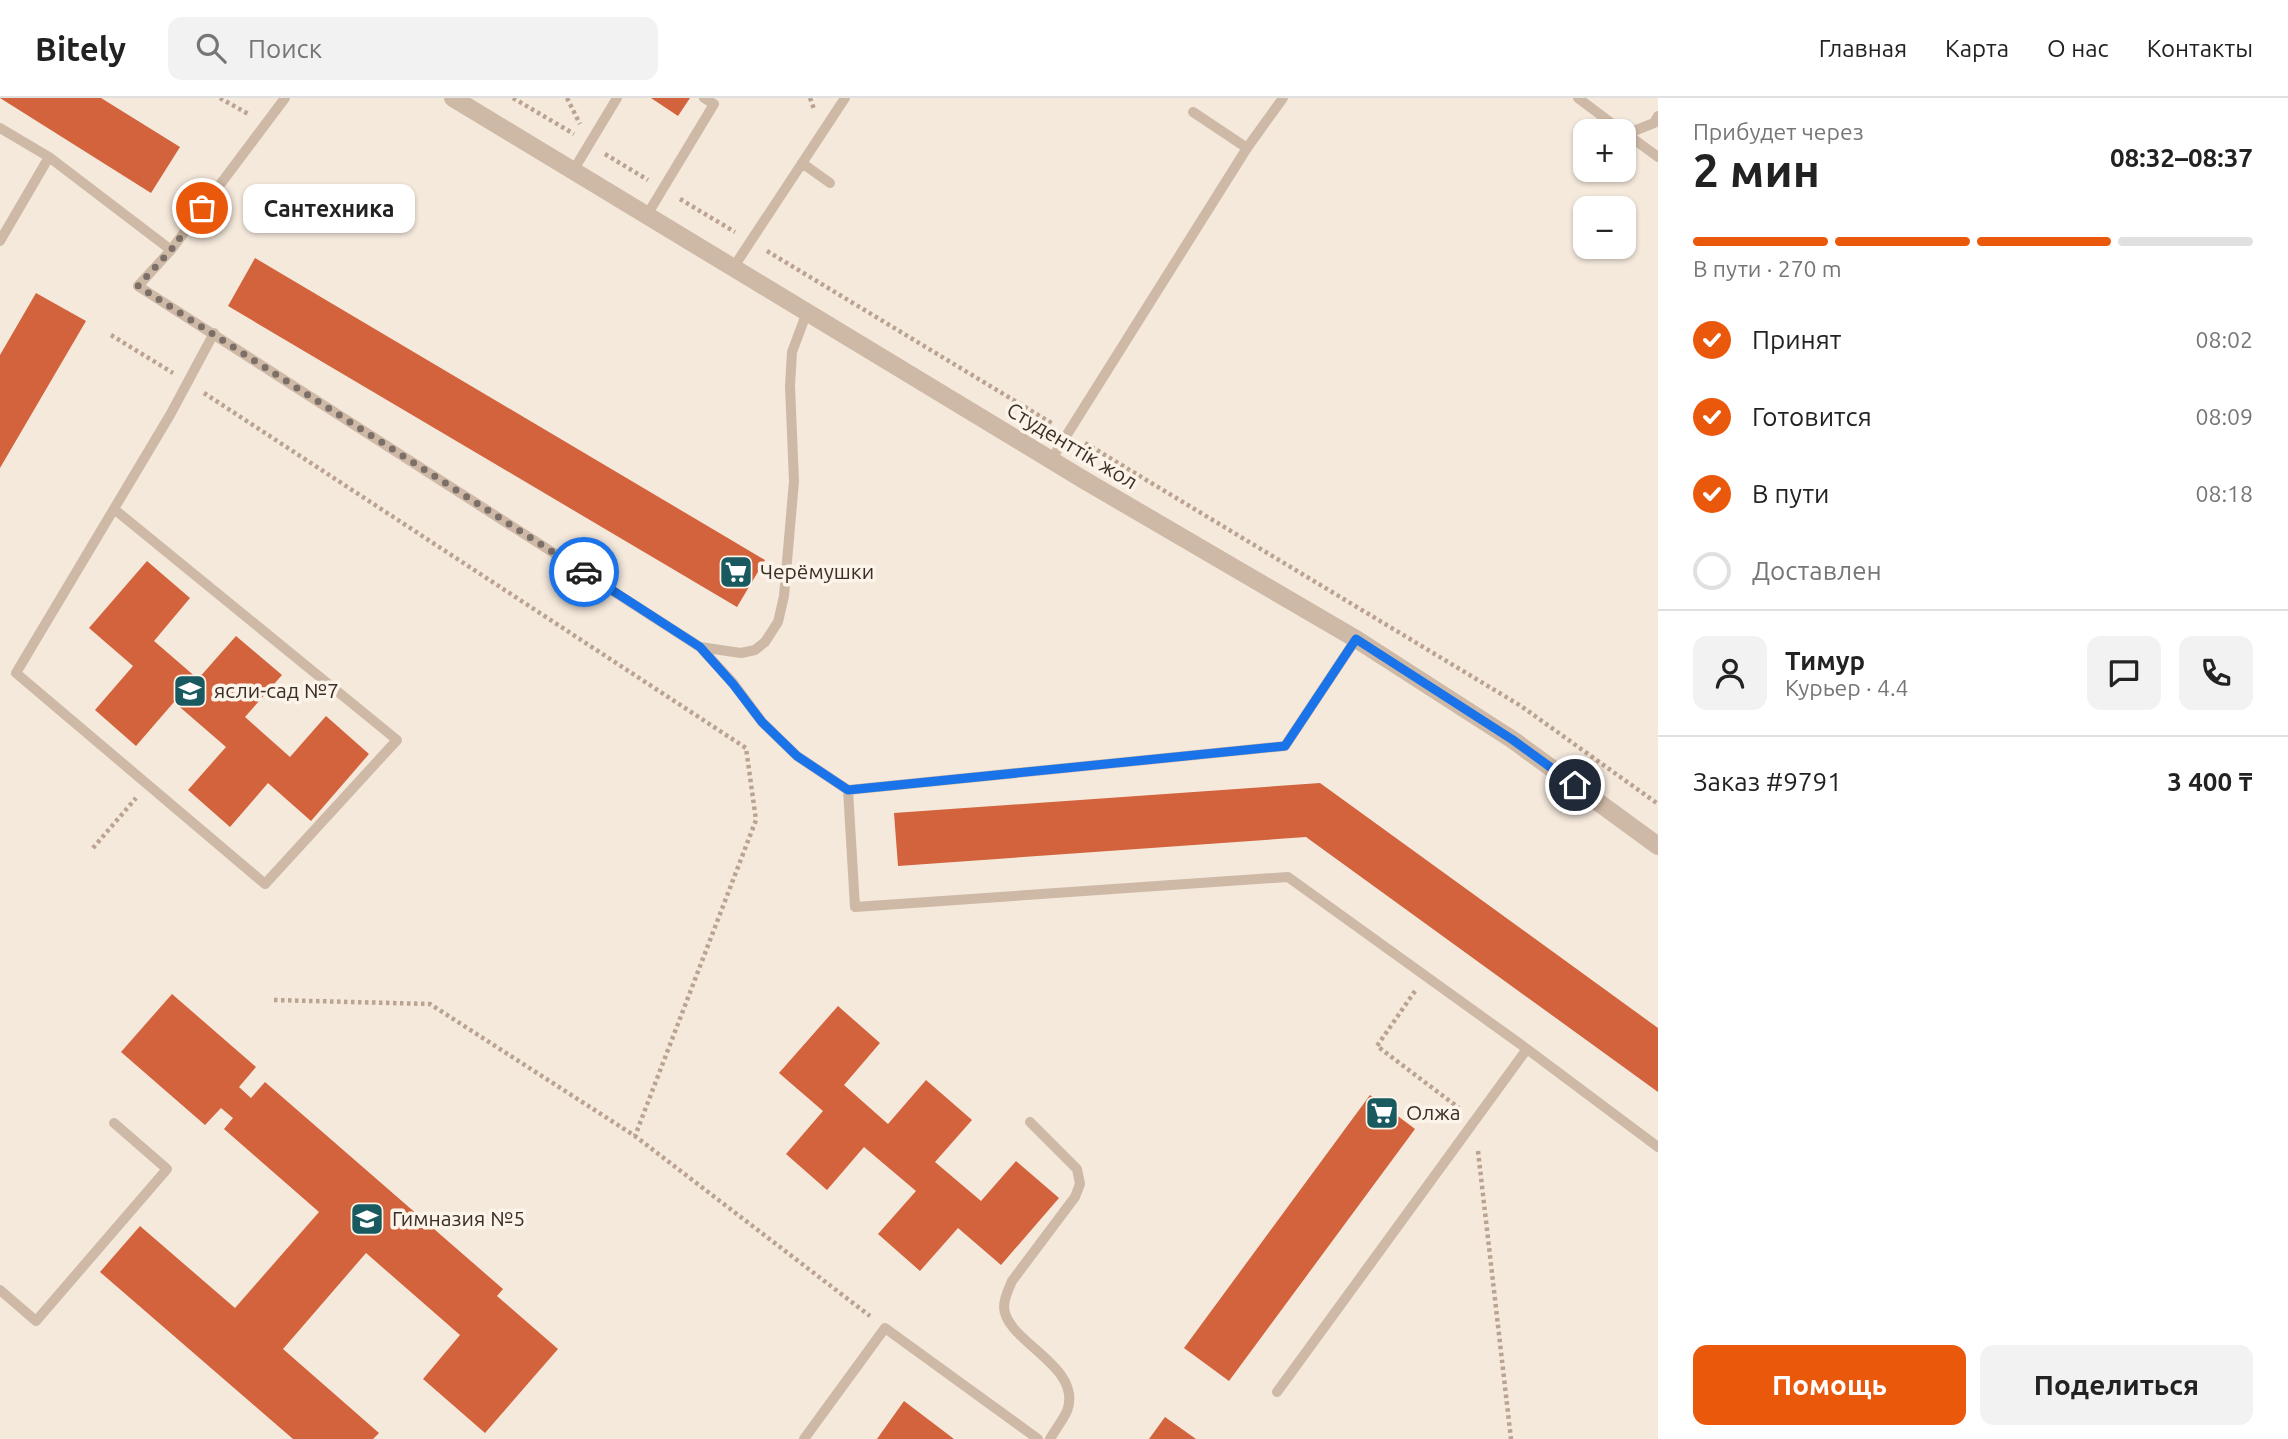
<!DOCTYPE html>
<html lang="ru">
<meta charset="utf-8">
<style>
body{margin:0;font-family:Ubuntu,sans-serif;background:#f2f2f2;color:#222;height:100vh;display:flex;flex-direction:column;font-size:26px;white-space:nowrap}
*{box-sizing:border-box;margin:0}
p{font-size:23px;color:#767676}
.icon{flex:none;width:38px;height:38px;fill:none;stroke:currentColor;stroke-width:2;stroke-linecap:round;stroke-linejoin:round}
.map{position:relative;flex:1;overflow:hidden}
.drawer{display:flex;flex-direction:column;background:#fff;width:630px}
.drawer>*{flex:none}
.buttons{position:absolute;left:1573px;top:21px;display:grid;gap:14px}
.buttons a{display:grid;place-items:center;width:63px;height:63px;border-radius:14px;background:#fff;box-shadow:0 2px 5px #0004;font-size:35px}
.pin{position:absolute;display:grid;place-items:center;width:60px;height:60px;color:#fff;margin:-30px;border:4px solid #fff;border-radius:50%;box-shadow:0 2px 7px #0007}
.courier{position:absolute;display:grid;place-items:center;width:70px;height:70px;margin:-35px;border:5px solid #1a73e8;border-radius:50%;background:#fff;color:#222;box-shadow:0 2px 9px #0007}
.bubble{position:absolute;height:49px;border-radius:14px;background:#fff;box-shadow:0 2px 5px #0004;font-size:23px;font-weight:600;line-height:49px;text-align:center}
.headline em{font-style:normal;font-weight:600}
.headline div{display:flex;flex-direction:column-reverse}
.headline{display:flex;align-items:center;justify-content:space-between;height:119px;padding:0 35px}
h1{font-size:46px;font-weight:600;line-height:52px}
.bar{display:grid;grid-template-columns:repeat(4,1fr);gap:10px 7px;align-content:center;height:84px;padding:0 35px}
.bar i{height:9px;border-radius:5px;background:#e0e0e0}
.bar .on{background:#ea580c}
.bar p{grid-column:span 4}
.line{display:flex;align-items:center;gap:18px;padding:0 35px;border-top:2px solid #e0e0e0}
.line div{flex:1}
.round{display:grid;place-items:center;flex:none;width:74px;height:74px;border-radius:14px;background:#f2f2f2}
ol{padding:0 35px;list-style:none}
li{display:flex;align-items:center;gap:21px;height:77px}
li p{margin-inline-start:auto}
li .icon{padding:7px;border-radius:50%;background:#ea580c;color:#fff;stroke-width:4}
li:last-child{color:#767676}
li i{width:38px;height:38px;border:4px solid #e0e0e0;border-radius:50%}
.primary-button{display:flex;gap:14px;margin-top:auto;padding:14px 35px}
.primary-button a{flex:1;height:80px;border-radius:14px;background:#ea580c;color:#fff;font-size:28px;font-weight:600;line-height:80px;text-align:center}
.primary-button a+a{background:#f2f2f2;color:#222}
header{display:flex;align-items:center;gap:42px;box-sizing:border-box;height:98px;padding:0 35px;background:#fff;border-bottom:2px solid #e0e0e0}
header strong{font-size:33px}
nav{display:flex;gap:38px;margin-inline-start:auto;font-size:24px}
.search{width:490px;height:63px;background:#f2f2f2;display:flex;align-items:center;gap:18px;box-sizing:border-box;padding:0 24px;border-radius:14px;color:#767676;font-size:26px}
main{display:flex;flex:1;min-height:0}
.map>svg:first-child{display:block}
.building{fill:#d2633c}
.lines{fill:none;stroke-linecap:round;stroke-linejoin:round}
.path{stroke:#baa390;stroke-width:4.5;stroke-dasharray:3.5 3.5;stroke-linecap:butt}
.service{stroke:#ceb9a6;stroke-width:10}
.minor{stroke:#ceb9a6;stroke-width:18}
.done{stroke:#7b6f67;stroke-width:7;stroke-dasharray:0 12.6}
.route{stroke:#1a73e8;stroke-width:9}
.labels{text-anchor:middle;stroke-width:7;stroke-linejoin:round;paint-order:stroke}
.street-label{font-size:21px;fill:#3a2e28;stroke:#fcf3e9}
.poi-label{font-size:21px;fill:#3a2e28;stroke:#fcf3e9;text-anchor:start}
</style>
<header>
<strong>Bitely</strong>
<div class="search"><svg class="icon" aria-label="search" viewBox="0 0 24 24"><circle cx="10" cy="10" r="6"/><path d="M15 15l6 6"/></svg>Поиск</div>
<nav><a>Главная</a><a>Карта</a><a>О нас</a><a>Контакты</a></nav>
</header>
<main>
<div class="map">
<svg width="1658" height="1341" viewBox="0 0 1658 1341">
<rect width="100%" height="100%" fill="#f5e9dc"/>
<path class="building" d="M0,0H101L180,49L151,95Z
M651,0H690L678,18Z
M255,160L765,462L737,509L228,208Z
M36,195L86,223L0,370V257Z
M147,463L190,500L154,543L198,581L236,538L282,577L245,619L290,659L326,618L369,656L311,723L268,685L230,729L188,692L226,649L174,604L136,648L95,612L133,568L89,530Z
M1320,685L1658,930V994L1306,739L898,768L894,715Z
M172,896L256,969L239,989L251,1000L265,984L503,1191L497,1198L558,1251L485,1335L423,1281L460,1237L366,1155L283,1251L379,1335L373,1341H293L100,1174L140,1128L235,1210L319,1114L224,1031L233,1020L221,1010L205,1027L121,954Z
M838,908L880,945L844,987L888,1026L926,982L972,1022L935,1064L981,1103L1016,1063L1059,1100L1001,1167L958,1130L920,1173L878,1136L916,1093L864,1049L827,1092L786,1056L823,1013L779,975Z
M1370,997L1415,1031L1229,1283L1184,1250Z
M904,1303L954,1341H877Z
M1165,1319L1196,1341H1149Z"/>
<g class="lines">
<path class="path" d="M220,0L250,17
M513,0L574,36
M567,0L580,26
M810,0L814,11
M605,56L648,82
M680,101L735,134
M767,153L1053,326
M111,237L173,275
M204,295L746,650L756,722L635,1038
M1085,345L1521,608L1658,706
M93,750L136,700
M1415,893L1377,948L1459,1010
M274,902L430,906L635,1038L870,1218
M1478,1053L1511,1341"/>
<path class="service" d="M285,0L171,152L138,188L700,549L733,585L762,624L797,658L848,692
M1578,0L1622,33
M1193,14L1247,50
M0,30L49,59L171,152
M1624,34L1658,59
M1626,36L1654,25L1658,18
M802,65L830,85
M573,73L617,0
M647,117L714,6L704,0
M0,143L49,59
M733,170L845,0
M1051,362L1247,50L1283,0
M114,411L397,642L265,786L16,575L170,317L214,235
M1356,541L1285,648L848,692L855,809L1288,779L1527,951L1658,1049
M700,549L741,555L755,552L765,544L778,524L784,498L794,383L790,288L792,254L807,214
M1030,1024L1077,1071L1080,1086L1075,1099L1012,1183C1008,1192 1004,1200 1004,1209C1005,1244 1084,1268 1067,1313C1063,1322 1055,1332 1050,1341
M0,1192L36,1223L167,1071L114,1025
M1277,1294L1527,951
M804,1341L885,1230L1038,1341"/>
<path class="minor" d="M453,0L1084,382L1356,541L1513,642L1658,748"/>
</g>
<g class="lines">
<path class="done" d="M202,110L171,152L138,188L584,474"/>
<path class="route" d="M584,474L700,549L733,586L762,624L797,658L848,692L1285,648L1356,541L1513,642L1575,687"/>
</g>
<defs>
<symbol id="supermarket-square" viewBox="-11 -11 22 22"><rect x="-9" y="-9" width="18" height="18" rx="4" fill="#195a60" stroke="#fcf3e9"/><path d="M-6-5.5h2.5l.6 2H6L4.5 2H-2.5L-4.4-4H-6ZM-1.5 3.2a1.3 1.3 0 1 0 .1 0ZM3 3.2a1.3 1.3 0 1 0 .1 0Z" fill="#fff"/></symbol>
<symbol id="school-square" viewBox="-11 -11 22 22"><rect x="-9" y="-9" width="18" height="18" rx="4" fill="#195a60" stroke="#fcf3e9"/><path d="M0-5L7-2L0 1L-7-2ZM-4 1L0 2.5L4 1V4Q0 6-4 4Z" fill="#fff"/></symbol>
</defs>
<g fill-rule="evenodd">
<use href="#supermarket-square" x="717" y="455" width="38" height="38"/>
<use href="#school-square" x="171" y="574" width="38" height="38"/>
<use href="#supermarket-square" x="1363" y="996" width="38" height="38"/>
<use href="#school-square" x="348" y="1102" width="38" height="38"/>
</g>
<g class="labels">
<g class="street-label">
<text transform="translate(1072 348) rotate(31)" y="7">Студенттік жол</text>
</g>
<g class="poi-label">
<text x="760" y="481">Черёмушки</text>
<text x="214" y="600">ясли-сад №7</text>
<text x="1406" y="1022">Олжа</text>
<text x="392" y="1128">Гимназия №5</text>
</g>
</g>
</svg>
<div class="buttons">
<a>+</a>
<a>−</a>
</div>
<div class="pin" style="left:202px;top:110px;background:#ea580c"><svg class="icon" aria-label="bag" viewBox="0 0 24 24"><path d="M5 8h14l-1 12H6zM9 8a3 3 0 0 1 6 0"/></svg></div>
<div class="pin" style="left:1575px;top:687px;background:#1f2937"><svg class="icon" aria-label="home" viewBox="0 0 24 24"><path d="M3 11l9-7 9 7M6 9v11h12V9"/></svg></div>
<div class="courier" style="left:584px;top:474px"><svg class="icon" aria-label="car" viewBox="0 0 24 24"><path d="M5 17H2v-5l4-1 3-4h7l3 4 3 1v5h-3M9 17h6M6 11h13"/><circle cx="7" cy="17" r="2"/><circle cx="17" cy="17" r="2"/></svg></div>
<div class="bubble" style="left:243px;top:86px;width:172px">Сантехника</div>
</div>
<section class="drawer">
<div class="headline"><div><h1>2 мин</h1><p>Прибудет через</p></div><em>08:32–08:37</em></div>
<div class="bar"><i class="on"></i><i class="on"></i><i class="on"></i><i></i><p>В пути · 270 m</p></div>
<ol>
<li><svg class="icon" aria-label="check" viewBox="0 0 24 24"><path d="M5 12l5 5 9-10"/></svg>Принят<p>08:02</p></li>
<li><svg class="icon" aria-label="check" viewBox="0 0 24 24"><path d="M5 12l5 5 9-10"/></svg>Готовится<p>08:09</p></li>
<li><svg class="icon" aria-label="check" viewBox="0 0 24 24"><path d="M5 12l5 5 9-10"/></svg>В пути<p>08:18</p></li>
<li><i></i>Доставлен</li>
</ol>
<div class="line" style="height:126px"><a class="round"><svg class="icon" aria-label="person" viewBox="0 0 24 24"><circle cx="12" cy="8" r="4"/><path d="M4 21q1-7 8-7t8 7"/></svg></a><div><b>Тимур</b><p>Курьер · 4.4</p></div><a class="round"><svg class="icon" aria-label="chat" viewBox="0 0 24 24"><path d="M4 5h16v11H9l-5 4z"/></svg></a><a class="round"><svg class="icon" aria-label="phone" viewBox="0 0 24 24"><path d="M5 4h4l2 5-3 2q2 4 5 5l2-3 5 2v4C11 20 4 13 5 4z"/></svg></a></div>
<div class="line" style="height:91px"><div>Заказ #9791</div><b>3 400 ₸</b></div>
<div class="primary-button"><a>Помощь</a><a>Поделиться</a></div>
</section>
</main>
